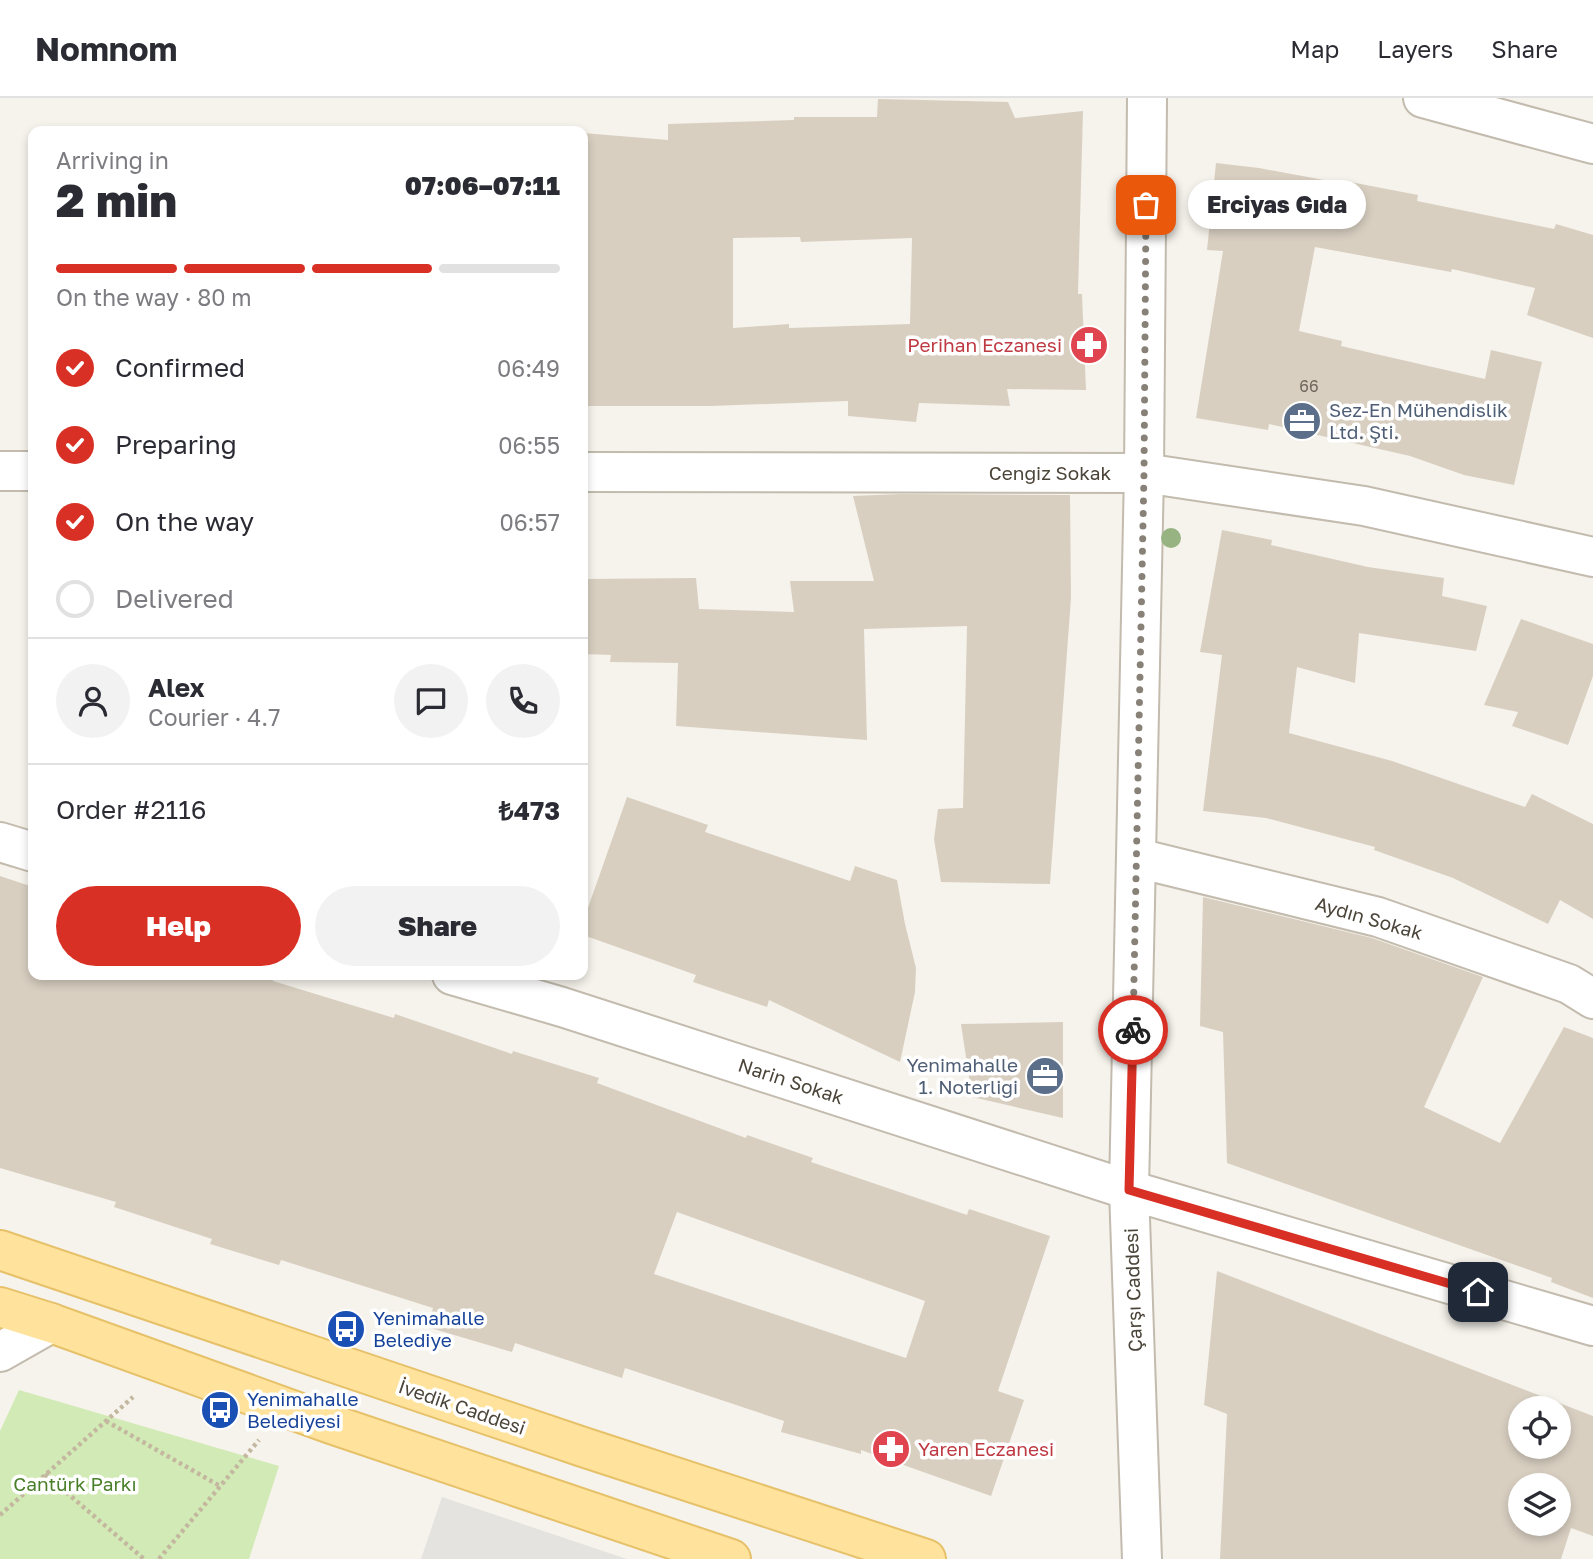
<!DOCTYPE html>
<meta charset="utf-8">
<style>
body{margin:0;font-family:"Golos Text",sans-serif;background:#f2f2f3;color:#2b2b33;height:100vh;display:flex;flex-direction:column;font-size:26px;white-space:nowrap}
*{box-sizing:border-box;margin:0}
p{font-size:23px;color:#7c7c81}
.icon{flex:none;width:38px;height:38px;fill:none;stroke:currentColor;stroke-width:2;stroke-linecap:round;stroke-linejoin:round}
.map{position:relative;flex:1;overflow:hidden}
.details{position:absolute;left:28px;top:28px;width:560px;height:854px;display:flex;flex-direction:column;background:#fff;border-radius:14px;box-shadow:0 4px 10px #0003}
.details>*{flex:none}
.fabs{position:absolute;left:1508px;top:1298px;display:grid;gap:14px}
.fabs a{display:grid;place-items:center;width:63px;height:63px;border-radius:50%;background:#fff;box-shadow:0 4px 10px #0003;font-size:35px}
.pin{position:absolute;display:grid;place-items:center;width:60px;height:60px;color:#fff;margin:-30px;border-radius:14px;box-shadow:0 4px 10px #0006}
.courier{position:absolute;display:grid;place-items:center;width:70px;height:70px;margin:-35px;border:5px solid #d93025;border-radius:50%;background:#fff;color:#222;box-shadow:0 2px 9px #0007}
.bubble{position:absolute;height:49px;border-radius:24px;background:#fff;box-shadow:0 4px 10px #0003;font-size:23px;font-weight:800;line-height:49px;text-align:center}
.summary em{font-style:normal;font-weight:800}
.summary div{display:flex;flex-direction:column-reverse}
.summary{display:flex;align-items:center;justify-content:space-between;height:119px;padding:0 28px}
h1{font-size:46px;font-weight:800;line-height:52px}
.bar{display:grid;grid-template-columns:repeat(4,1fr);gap:10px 7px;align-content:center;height:84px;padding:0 28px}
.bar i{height:9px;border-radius:5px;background:#e1e1e2}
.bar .on{background:#d93025}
.bar p{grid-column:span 4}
.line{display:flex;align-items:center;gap:18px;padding:0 28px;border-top:2px solid #e1e1e2}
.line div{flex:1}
.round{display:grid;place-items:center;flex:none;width:74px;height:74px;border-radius:37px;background:#f2f2f3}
ol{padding:0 28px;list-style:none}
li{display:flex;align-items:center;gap:21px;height:77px}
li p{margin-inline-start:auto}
li .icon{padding:7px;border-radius:50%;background:#d93025;color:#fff;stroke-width:4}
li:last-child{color:#7c7c81}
li i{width:38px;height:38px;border:4px solid #e1e1e2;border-radius:50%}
.action{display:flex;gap:14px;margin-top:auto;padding:14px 28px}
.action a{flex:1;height:80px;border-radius:42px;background:#d93025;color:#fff;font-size:28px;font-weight:800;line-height:80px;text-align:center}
.action a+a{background:#f2f2f3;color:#2b2b33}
header{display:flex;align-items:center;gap:42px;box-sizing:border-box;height:98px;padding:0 35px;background:#fff;border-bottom:2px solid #e1e1e2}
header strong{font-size:33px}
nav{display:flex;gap:38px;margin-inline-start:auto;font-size:24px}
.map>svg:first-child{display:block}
.green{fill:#d2eab5}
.parking{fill:#e5e3e0}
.building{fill:#d8cfc1;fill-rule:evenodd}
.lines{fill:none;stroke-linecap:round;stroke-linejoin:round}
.minor-casing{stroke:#c2bbae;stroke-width:42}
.major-casing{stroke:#e6c16a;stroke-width:42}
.path{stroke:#c4b79f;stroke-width:4.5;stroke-dasharray:3.5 3.5;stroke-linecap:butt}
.minor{stroke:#fff;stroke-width:38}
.major{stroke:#ffe39c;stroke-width:38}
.tree{fill:#97b381}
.done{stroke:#878178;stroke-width:7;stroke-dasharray:0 12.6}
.route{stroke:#d93025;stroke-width:9}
.labels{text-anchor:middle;stroke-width:7;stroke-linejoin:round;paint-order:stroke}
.number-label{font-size:16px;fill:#6e675b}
.health-label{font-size:19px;fill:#be3a42;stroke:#fff;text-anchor:end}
.service-label{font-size:19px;fill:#4e5e75;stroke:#fff;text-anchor:start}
.street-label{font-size:19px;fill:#4b4439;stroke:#fff}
.transit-label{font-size:19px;fill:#164399;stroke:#fff;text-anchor:start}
.park-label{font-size:19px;fill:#4a7f2a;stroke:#fff}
</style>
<header>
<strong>Nomnom</strong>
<nav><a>Map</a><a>Layers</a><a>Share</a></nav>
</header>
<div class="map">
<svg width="1593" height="1461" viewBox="0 0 1593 1461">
<rect width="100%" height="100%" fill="#f6f3ec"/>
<path class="green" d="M19,1292L279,1368L249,1461H0V1333Z"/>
<path class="parking" d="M442,1399L627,1461H421Z"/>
<path class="building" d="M878,1L1008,4L1015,20L1083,13L1078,196H1082L1086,292L1007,291L1010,308L919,305L916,324L848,318V303L711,308H583V35L668,42V26L794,22V19H877ZM800,139L801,144L912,140L910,226L789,230V226L733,230V140Z
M1216,65L1259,70L1340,85V82L1418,97L1417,103L1554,131L1556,126L1593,137V240L1527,217L1535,190L1452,171L1451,174L1315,149L1299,233L1342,243L1341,248L1485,281L1491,252L1542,264L1514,387L1464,377L1410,358L1269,326L1268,332L1196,320L1223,153L1207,152Z
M901,396L1070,397L1071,500L1050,786L941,784L934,741L938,711L963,710L967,528L864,531L867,642L676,628L678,565L610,564L611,557L583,556V481L696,480L699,511L794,514L790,483H874L853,398Z
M1222,432L1272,442L1271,447L1368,469L1444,480L1442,498L1487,508L1476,553L1359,535L1355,585L1297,569L1289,635L1392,663L1525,709L1532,696L1593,726V821L1560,802L1548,826L1453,780L1374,752L1375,749L1266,720L1203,713L1222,557L1200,554Z
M1521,521L1593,546V578L1568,647L1512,628L1518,614L1484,607Z
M627,699L708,727L705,734L850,783L855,768L897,782L905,826L916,870L915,894L900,964L769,902L767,909L693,884L696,877L583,837V824Z
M0,778L33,789V877H275L273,883L394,920L395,916L512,956L513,953L599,980L597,985L746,1040L747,1037L813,1060L811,1064L967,1117L969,1111L1050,1138L998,1293L1024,1302L991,1398L861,1352V1356L781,1334L784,1323L625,1270L622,1280L515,1245L512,1254L427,1229L433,1210L281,1162L279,1167L210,1146L212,1141L114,1109L116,1104L0,1070ZM677,1114L925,1203L906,1260L654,1176Z
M1203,799L1372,840L1483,879L1424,1009L1500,1045L1564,929L1593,940V1200L1551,1184L1552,1180L1227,1065L1223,934L1200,928Z
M1063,924V1020L972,999L961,926Z
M1217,1173L1593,1318V1438L1571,1430L1561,1461H1220L1227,1316L1204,1307ZM1521,1311H1559V1349H1521ZM1521,1388H1559V1426H1521Z"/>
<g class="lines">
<defs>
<path id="minor" d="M1423,0L1593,46
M0,373H33
M583,374L1144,375L1364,408L1593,459
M0,744L33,754
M1137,760L1378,819L1569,886L1593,901
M452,877L562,909L1129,1092L1593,1228
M0,1254L51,1225
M1142,1461L1129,1092L1144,375L1147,0"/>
<path id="major" d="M0,1152L583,1349L926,1461
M0,1209L51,1225L331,1326L731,1461"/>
</defs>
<use href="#minor" class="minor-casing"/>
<use href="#major" class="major-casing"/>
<path class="path" d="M106,1323L220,1388
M45,1376L144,1461
M0,1417L133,1299
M159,1461L259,1342"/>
<use href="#minor" class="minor"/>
<use href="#major" class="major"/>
</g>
<circle class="tree" cx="1171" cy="440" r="10"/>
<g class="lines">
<path class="done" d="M1133,932L1144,375L1146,107"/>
<path class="route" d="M1133,932L1129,1092L1478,1194"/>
</g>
<defs>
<symbol id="pharmacy-disc" viewBox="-11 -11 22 22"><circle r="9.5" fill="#e0444e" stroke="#fff"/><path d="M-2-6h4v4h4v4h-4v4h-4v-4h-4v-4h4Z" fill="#fff"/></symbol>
<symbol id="office-disc" viewBox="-11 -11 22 22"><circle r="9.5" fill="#5c6f8a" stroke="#fff"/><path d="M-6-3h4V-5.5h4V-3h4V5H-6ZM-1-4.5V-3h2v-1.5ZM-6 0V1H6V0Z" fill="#fff"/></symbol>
<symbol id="bus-disc" viewBox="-11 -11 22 22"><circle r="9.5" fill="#1a4fb4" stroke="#fff"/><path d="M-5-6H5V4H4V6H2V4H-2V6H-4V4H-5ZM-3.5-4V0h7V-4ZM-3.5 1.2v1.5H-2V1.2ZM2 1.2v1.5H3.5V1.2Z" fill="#fff"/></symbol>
</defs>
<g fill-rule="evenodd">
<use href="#pharmacy-disc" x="1067" y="225" width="44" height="44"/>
<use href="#office-disc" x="1280" y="301" width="44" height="44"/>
<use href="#office-disc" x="1023" y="956" width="44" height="44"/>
<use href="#bus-disc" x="324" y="1209" width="44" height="44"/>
<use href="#bus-disc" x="198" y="1290" width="44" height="44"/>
<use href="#pharmacy-disc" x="869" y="1329" width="44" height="44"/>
</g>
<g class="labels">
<g class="number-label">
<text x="1309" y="294">66</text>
</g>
<g class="health-label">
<text x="1062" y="254">Perihan Eczanesi</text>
<text x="918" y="1358" text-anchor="start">Yaren Eczanesi</text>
</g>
<g class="service-label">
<text x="1329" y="319">Sez-En Mühendislik<tspan x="1329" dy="22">Ltd. Şti.</tspan></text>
<text x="1018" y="974" text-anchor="end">Yenimahalle<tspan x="1018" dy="22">1. Noterliği</tspan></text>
</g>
<g class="street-label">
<text x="1050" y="382">Cengiz Sokak</text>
<text transform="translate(1369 820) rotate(16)" y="7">Aydın Sokak</text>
<text transform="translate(791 983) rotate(18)" y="7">Narin Sokak</text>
<text transform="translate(1133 1192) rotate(-92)" y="7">Çarşı Caddesi</text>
<text transform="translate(462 1309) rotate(19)" y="7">İvedik Caddesi</text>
</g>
<g class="transit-label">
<text x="373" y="1227">Yenimahalle<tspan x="373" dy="22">Belediye</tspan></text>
<text x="247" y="1308">Yenimahalle<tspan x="247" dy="22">Belediyesi</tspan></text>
</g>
<g class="park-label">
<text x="75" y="1393">Cantürk Parkı</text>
</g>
</g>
</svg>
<div class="fabs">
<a><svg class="icon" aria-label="locate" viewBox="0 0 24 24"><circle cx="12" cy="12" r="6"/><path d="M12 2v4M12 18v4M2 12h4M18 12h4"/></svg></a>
<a><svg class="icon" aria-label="layers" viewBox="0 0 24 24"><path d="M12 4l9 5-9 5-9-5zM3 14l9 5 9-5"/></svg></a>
</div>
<div class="pin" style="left:1146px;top:107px;background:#ea580c"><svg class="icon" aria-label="bag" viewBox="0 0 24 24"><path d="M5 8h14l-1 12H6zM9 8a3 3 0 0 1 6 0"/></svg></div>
<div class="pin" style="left:1478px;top:1194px;background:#1f2937"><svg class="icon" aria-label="home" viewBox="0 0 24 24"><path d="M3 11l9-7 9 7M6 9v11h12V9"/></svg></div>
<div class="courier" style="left:1133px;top:932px"><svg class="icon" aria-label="bike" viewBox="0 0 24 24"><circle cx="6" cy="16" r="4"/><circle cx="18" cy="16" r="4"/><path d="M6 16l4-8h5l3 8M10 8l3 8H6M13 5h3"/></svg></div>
<div class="bubble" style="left:1188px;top:82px;width:178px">Erciyas Gıda</div>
<section class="details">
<div class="summary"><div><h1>2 min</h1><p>Arriving in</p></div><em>07:06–07:11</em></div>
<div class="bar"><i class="on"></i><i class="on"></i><i class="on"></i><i></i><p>On the way · 80 m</p></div>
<ol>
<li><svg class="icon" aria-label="check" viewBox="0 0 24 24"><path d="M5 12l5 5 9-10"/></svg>Confirmed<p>06:49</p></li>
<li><svg class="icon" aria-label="check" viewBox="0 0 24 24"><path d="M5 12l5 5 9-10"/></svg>Preparing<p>06:55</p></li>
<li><svg class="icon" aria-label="check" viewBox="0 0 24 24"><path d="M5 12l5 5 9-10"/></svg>On the way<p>06:57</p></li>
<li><i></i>Delivered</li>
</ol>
<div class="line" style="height:126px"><a class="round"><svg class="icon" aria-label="person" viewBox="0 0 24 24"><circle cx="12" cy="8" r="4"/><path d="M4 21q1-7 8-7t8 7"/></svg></a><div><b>Alex</b><p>Courier · 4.7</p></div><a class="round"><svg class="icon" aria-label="chat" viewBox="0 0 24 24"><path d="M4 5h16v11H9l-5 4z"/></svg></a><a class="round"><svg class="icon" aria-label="phone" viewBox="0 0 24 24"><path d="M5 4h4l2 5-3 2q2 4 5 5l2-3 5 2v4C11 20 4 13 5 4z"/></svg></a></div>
<div class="line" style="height:91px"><div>Order #2116</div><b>₺473</b></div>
<div class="action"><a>Help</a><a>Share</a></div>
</section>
</div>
